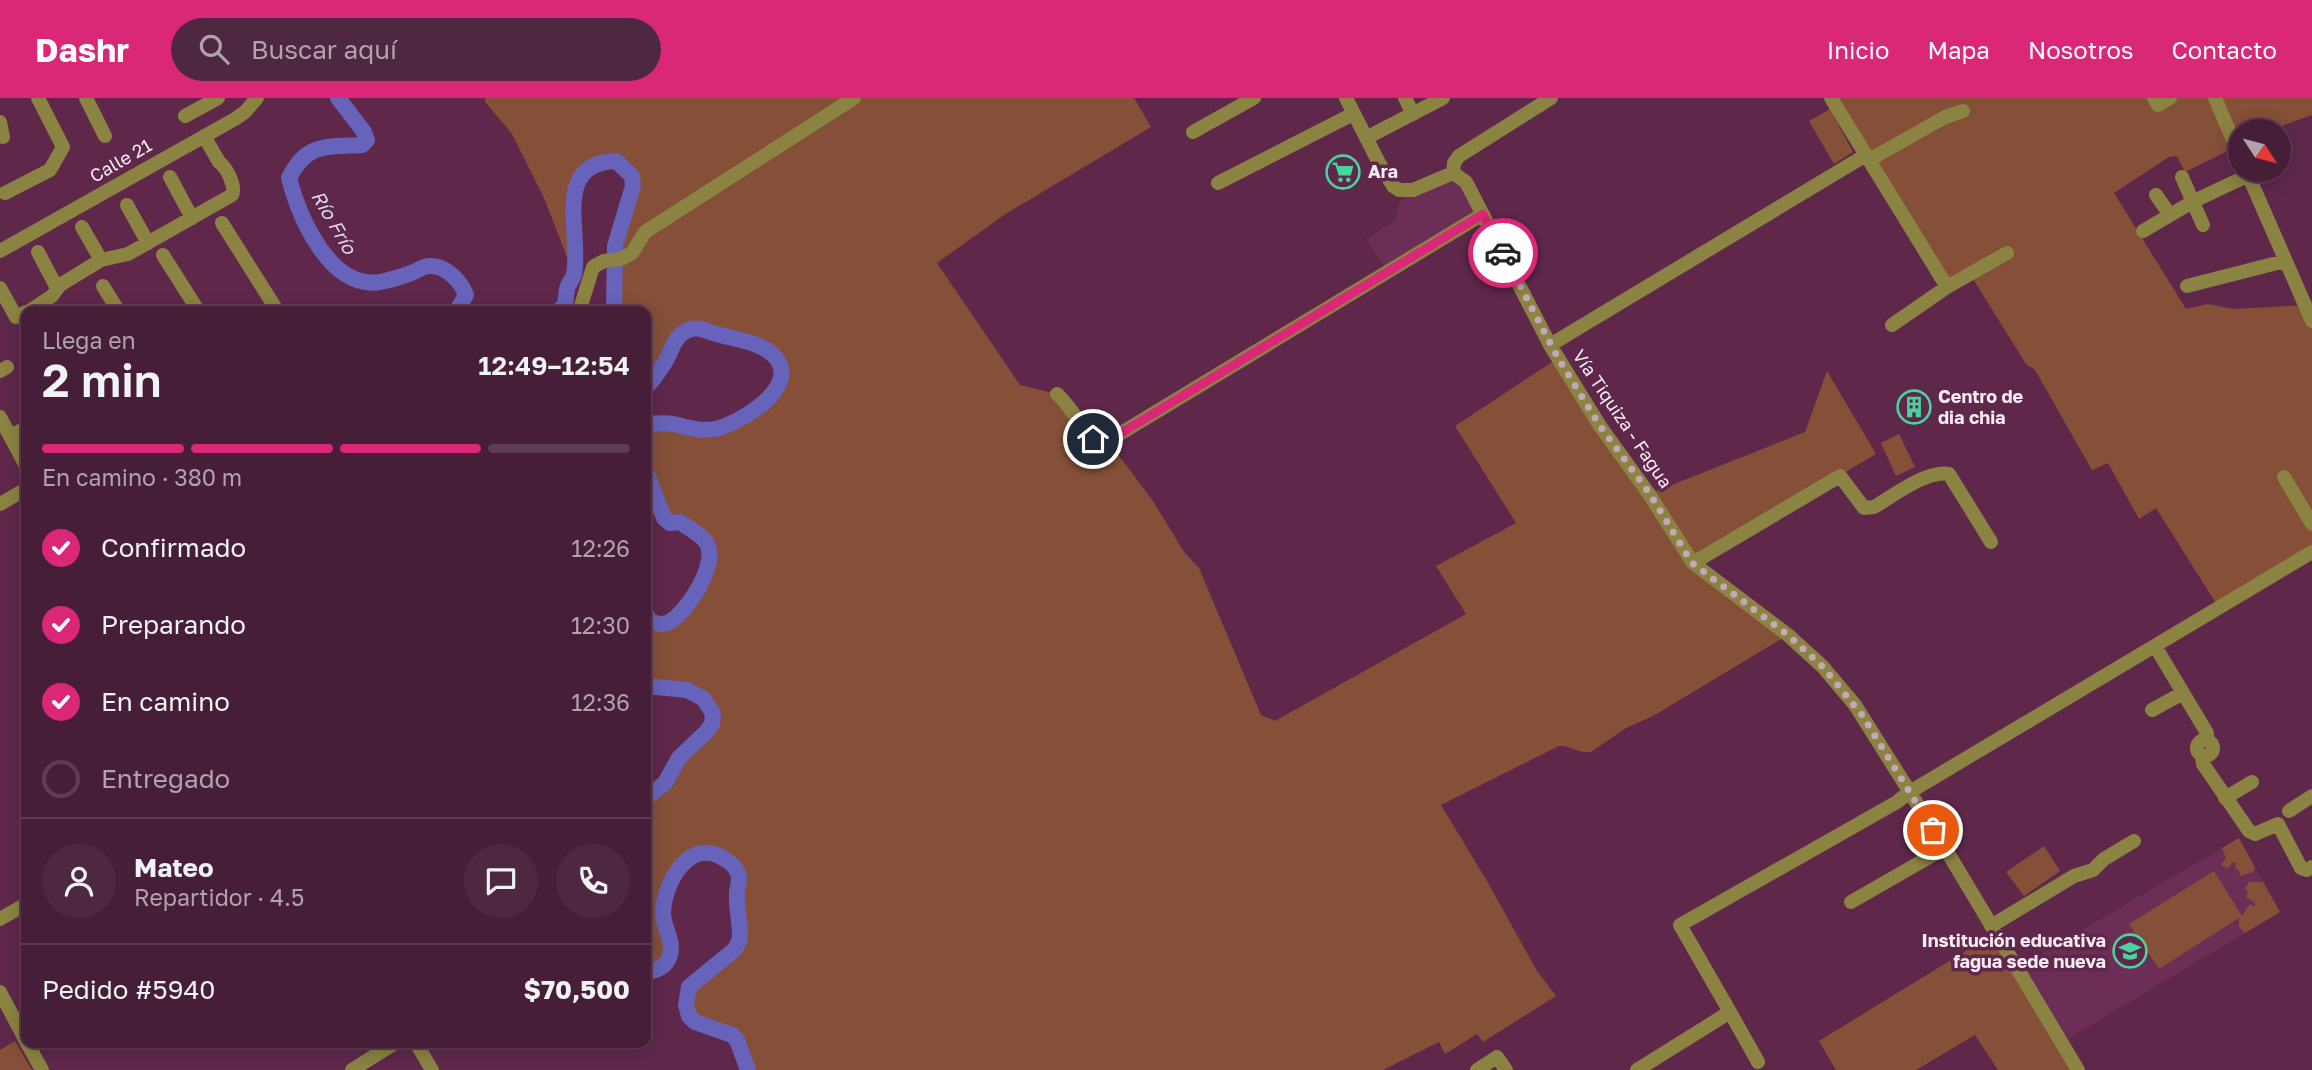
<!DOCTYPE html>
<html lang="es">
<meta charset="utf-8">
<style>
body{margin:0;font-family:"Golos Text",sans-serif;background:#4e2740;color:#f1f3f6;height:100vh;display:flex;flex-direction:column;font-size:26px;white-space:nowrap}
*{box-sizing:border-box;margin:0}
p{font-size:23px;color:#b0a2ae}
.icon{flex:none;width:38px;height:38px;fill:none;stroke:currentColor;stroke-width:2;stroke-linecap:round;stroke-linejoin:round}
.map{position:relative;flex:1;overflow:hidden}
.details{position:absolute;left:21px;top:208px;width:630px;height:742px;display:flex;flex-direction:column;background:#471e38;border-radius:14px;box-shadow:0 4px 18px #0003,0 0 0 2px #5f3c53}
.details>*{flex:none}
.needle{width:46px;rotate:126deg}
.buttons{position:absolute;left:2228px;top:21px;display:grid;gap:14px}
.buttons a{display:grid;place-items:center;width:63px;height:63px;border-radius:50%;background:#471e38;box-shadow:0 4px 18px #0003,0 0 0 2px #5f3c53;font-size:35px}
.pin{position:absolute;display:grid;place-items:center;width:60px;height:60px;color:#fff;margin:-30px;border:4px solid #fff;border-radius:50%;box-shadow:0 2px 7px #0007}
.courier{position:absolute;display:grid;place-items:center;width:70px;height:70px;margin:-35px;border:5px solid #db2777;border-radius:50%;background:#fff;color:#222;box-shadow:0 2px 9px #0007}
.head em{font-style:normal;font-weight:600}
.head div{display:flex;flex-direction:column-reverse}
.head{display:flex;align-items:center;justify-content:space-between;height:119px;padding:0 21px}
h1{font-size:46px;font-weight:600;line-height:52px}
.bar{display:grid;grid-template-columns:repeat(4,1fr);gap:10px 7px;align-content:center;height:84px;padding:0 21px}
.bar i{height:9px;border-radius:5px;background:#5f3c53}
.bar .active{background:#db2777}
.bar p{grid-column:span 4}
.line{display:flex;align-items:center;gap:18px;padding:0 21px;border-top:2px solid #5f3c53}
.line div{flex:1}
.round{display:grid;place-items:center;flex:none;width:74px;height:74px;border-radius:37px;background:#4e2740}
ol{padding:0 21px;list-style:none}
li{display:flex;align-items:center;gap:21px;height:77px}
li p{margin-inline-start:auto}
li .icon{padding:7px;border-radius:50%;background:#db2777;color:#fff;stroke-width:4}
li:last-child{color:#b0a2ae}
li i{width:38px;height:38px;border:4px solid #5f3c53;border-radius:50%}
header{display:flex;align-items:center;gap:42px;box-sizing:border-box;height:98px;padding:0 35px;background:#db2777;color:#fff}
header strong{font-size:33px}
nav{display:flex;gap:38px;margin-inline-start:auto;font-size:24px}
.search{width:490px;height:63px;background:#4e2740;display:flex;align-items:center;gap:18px;box-sizing:border-box;padding:0 24px;border-radius:38px;color:#b0a2ae;font-size:26px}
.map>svg:first-child{display:block}
.built{fill:#6c2e56}
.green{fill:#854f38}
.lines{fill:none;stroke-linecap:round;stroke-linejoin:round}
.river{stroke:#6763ba;stroke-width:16}
.minor{stroke:#8a8342;stroke-width:14}
.done{stroke:#c4a7b9;stroke-width:7;stroke-dasharray:0 12.6}
.route{stroke:#db2777;stroke-width:9}
.labels{text-anchor:middle;stroke-width:7;stroke-linejoin:round;paint-order:stroke}
.street-label{font-size:18px;fill:#fbecf4;stroke:#5f284b}
.poi-label{font-size:18px;font-weight:bold;fill:#fbecf4;stroke:#5f284b;text-anchor:start}
.water-label{font-size:19px;font-style:italic;fill:#d9daf2;stroke:#5f284b}
</style>
<header>
<strong>Dashr</strong>
<div class="search"><svg class="icon" aria-label="search" viewBox="0 0 24 24"><circle cx="10" cy="10" r="6"/><path d="M15 15l6 6"/></svg>Buscar aquí</div>
<nav><a>Inicio</a><a>Mapa</a><a>Nosotros</a><a>Contacto</a></nav>
</header>
<div class="map">
<svg width="2312" height="972" viewBox="0 0 2312 972">
<rect width="100%" height="100%" fill="#5f284b"/>
<path class="built" d="M1453,75L1483,116L1388,174L1366,141L1395,123L1398,107L1413,92Z
M2239,740L2280,814L2061,945L2016,871Z"/>
<path class="green" d="M485,0H1134L1151,29L1004,117L937,165L1020,287L1057,296L1093,341L1108,343L1153,403L1184,454L1199,470L1261,617L1275,623L1466,516L1436,468L1516,425L1455,328L1558,260L1649,396L1805,334L1827,273L1876,356L1693,465L1788,537L1653,618L1626,630L1591,654C1579,656 1570,647 1559,648L1441,707L1487,783L1537,873L1556,898L1483,944L1477,936L1445,956L1439,944L1383,972H748L737,942L732,937L695,924L689,918L686,907L689,889L734,852C737,848 740,843 740,838C740,829 737,820 737,811C737,801 741,788 739,779C738,771 733,767 726,762C691,737 664,783 663,815C663,830 674,841 670,857C667,868 657,873 646,874V700L665,685L679,660L707,633L712,626L713,616L704,601L687,592L646,588V515L648,522C655,525 662,528 669,524C687,515 719,464 706,445C701,437 688,430 681,424L670,425L664,420L646,374V326C654,326 664,324 673,326C687,329 700,334 715,331C738,326 800,290 776,260C763,244 734,241 716,236C705,233 697,227 686,233C673,240 672,253 665,264C660,272 653,283 646,289V214L614,213L615,148L633,88L632,78L616,63C607,63 596,63 589,69C566,85 574,151 574,177L544,100L512,36L486,5Z
M1831,0H2312V17L2268,33H2240V50L2236,49L2185,74L2177,58L2169,59L2114,95L2186,211L2208,206L2233,211L2305,207L2312,223V454L2219,510L2156,410L2139,421L2108,365L2092,372L2035,272L2026,266L1970,176L1947,189Z
M1830,11L1853,54L1834,66L1809,23Z
M1899,336L1915,369L1896,378L1881,345Z
M2239,740L2255,770L2253,774L2240,778L2239,773L2235,770L2236,764L2231,765V768L2227,770L2221,767L2226,760L2222,750Z
M2044,748L2060,773L2024,798L2006,774Z
M2214,773L2242,818L2250,806L2255,809V805L2246,799L2248,795L2245,791L2249,784H2263L2280,814L2245,835L2239,829V820L2159,871L2129,826Z
M1995,835L2078,972H1998L1975,937L1916,972H1836L1819,943Z
M15,943L32,972H0V952Z"/>
<g class="lines">
<path class="river" d="M338,0L364,34L367,42L362,47C327,49 307,44 289,80C299,119 330,192 380,184C390,182 401,179 411,175C418,173 423,167 431,168C446,168 461,183 466,197L456,214
M557,214L565,207C566,202 566,196 567,191C568,185 573,182 574,176C582,136 551,65 616,63L632,78L633,88L615,148L614,214
M646,289C653,283 660,272 665,264C672,253 673,240 686,233C697,227 705,233 716,236C734,241 763,244 776,260C800,290 739,326 715,331C700,334 687,329 673,326C664,324 654,326 646,326
M646,374L664,420L670,425L680,424C688,430 701,436 706,444C720,464 687,515 669,524C662,528 655,525 648,522L646,515
M646,588L687,592L704,601L713,616L712,626L707,633L679,660L665,685L646,700
M646,874C657,873 667,868 670,857C674,841 663,830 663,815C664,783 691,737 726,762C731,765 735,769 737,773C741,781 738,787 737,794C736,809 740,823 740,838C740,843 737,848 734,852L689,889L686,907L689,918L695,924L732,937L737,942L748,972"/>
<path class="minor" d="M86,0L105,38
M1346,0L1378,63L1393,88L1399,92H1413L1453,75L1466,84L1550,247L1600,328L1649,396L1693,465L1788,537L1823,569L1855,607L1945,750L2078,972
M1405,0L1413,16
M1831,0L1947,189
M2154,0L2158,7L2170,0
M2215,0L2240,58
M185,18L218,0
M0,24L3,39
M1193,34L1254,0
M1366,40L1443,0
M1869,62L1945,19L1963,13
M2246,72L2312,223
M1453,75L1454,65L1459,58L1551,0
M170,79L192,120
M2182,79L2203,127
M1218,85L1353,16
M5,95L50,72L63,49L38,0
M2156,97L2170,117
M127,107L148,145
M222,125L278,214
M82,129L101,162
M2143,133L2194,103L2249,77
M0,153L235,21L245,14L257,0
M38,154L57,190
M163,157L199,214
M103,188L119,214
M2187,188L2285,163
M0,190L16,219L26,214
M28,214L52,198L60,187L101,162L128,156L232,97C236,88 227,70 219,64L204,38
M579,214L593,169L604,163L621,161L632,155L645,134L854,0
M1892,227L1947,189L2007,155
M1550,247L1866,57
M0,273L7,269
M1057,296C1073,310 1082,334 1100,345L1108,343L1483,116
M0,319L26,368
M10,338L26,330
M2284,379L2312,426
M0,406L26,391
M1693,465L1840,378L1864,410L1874,409C1893,398 1928,371 1949,376L1991,444
M2155,548L2207,635V642
M2152,612L2183,595
M2197 650a8 8 0 1 1 16 0a8 8 0 1 1-16 0Z
M2202,658L2203,666L2249,733L2255,736L2278,726L2301,770L2307,772L2312,769
M2225,700L2252,684
M2289,713L2312,698
M1851,804L1945,750
M0,821L26,806
M1991,828L2074,778L2093,772L2104,761L2134,743
M0,894L26,943
M1730,914L1758,964
M27,945L42,972
M416,945L432,972
M352,972L395,945
M1477,972L1497,959L1506,972
M1637,972L1730,914L1680,827L1897,704L1908,695L2312,454"/>
</g>
<g class="lines">
<path class="done" d="M1503,155L1558,260L1600,328L1650,396L1692,465L1788,537L1823,569L1862,617L1933,732"/>
<path class="route" d="M1093,341L1100,345L1108,343L1483,116L1503,155"/>
</g>
<defs>
<symbol id="supermarket-ring" viewBox="-11 -11 22 22"><circle r="9.5" fill="#5f284b" stroke="#48d49d" stroke-width="1.5"/><path d="M-6-5.5h2.5l.6 2H6L4.5 2H-2.5L-4.4-4H-6ZM-1.5 3.2a1.3 1.3 0 1 0 .1 0ZM3 3.2a1.3 1.3 0 1 0 .1 0Z" fill="#48d49d"/></symbol>
<symbol id="building-ring" viewBox="-11 -11 22 22"><circle r="9.5" fill="#5f284b" stroke="#48d49d" stroke-width="1.5"/><path d="M-4-6H4V6H1V3H-1V6H-4ZM-2.5-4.3h1.7v1.8h-1.7ZM.8-4.3h1.7v1.8H.8ZM-2.5-1h1.7V.8h-1.7ZM.8-1h1.7V.8H.8Z" fill="#48d49d"/></symbol>
<symbol id="school-ring" viewBox="-11 -11 22 22"><circle r="9.5" fill="#5f284b" stroke="#48d49d" stroke-width="1.5"/><path d="M0-5L7-2L0 1L-7-2ZM-4 1L0 2.5L4 1V4Q0 6-4 4Z" fill="#48d49d"/></symbol>
</defs>
<g fill-rule="evenodd">
<use href="#supermarket-ring" x="1324" y="55" width="38" height="38"/>
<use href="#building-ring" x="1895" y="290" width="38" height="38"/>
<use href="#school-ring" x="2111" y="834" width="38" height="38"/>
</g>
<g class="labels">
<g class="street-label">
<text transform="translate(121 63) rotate(-30)" y="6">Calle 21</text>
<text transform="translate(1622 321) rotate(56)" y="6">Vía Tiquiza - Fagua</text>
</g>
<g class="poi-label">
<text x="1368" y="80">Ara</text>
<text x="1938" y="305">Centro de<tspan x="1938" dy="21">dia chia</tspan></text>
<text x="2106" y="849" text-anchor="end">Institución educativa<tspan x="2106" dy="21">fagua sede nueva</tspan></text>
</g>
<g class="water-label">
<text transform="translate(334 124) rotate(60)" y="7">Río Frío</text>
</g>
</g>
</svg>
<div class="buttons">
<a><svg class="needle" viewBox="-14 -14 28 28"><path d="M0-13l5 13h-10z" fill="#e53935"/><path d="M0 13l5-13h-10z" fill="#b0a2ae"/></svg></a>
</div>
<div class="pin" style="left:1933px;top:732px;background:#ea580c"><svg class="icon" aria-label="bag" viewBox="0 0 24 24"><path d="M5 8h14l-1 12H6zM9 8a3 3 0 0 1 6 0"/></svg></div>
<div class="pin" style="left:1093px;top:341px;background:#1f2937"><svg class="icon" aria-label="home" viewBox="0 0 24 24"><path d="M3 11l9-7 9 7M6 9v11h12V9"/></svg></div>
<div class="courier" style="left:1503px;top:155px"><svg class="icon" aria-label="car" viewBox="0 0 24 24"><path d="M5 17H2v-5l4-1 3-4h7l3 4 3 1v5h-3M9 17h6M6 11h13"/><circle cx="7" cy="17" r="2"/><circle cx="17" cy="17" r="2"/></svg></div>
<section class="details">
<div class="head"><div><h1>2 min</h1><p>Llega en</p></div><em>12:49–12:54</em></div>
<div class="bar"><i class="active"></i><i class="active"></i><i class="active"></i><i></i><p>En camino · 380 m</p></div>
<ol>
<li><svg class="icon" aria-label="check" viewBox="0 0 24 24"><path d="M5 12l5 5 9-10"/></svg>Confirmado<p>12:26</p></li>
<li><svg class="icon" aria-label="check" viewBox="0 0 24 24"><path d="M5 12l5 5 9-10"/></svg>Preparando<p>12:30</p></li>
<li><svg class="icon" aria-label="check" viewBox="0 0 24 24"><path d="M5 12l5 5 9-10"/></svg>En camino<p>12:36</p></li>
<li><i></i>Entregado</li>
</ol>
<div class="line" style="height:126px"><a class="round"><svg class="icon" aria-label="person" viewBox="0 0 24 24"><circle cx="12" cy="8" r="4"/><path d="M4 21q1-7 8-7t8 7"/></svg></a><div><b>Mateo</b><p>Repartidor · 4.5</p></div><a class="round"><svg class="icon" aria-label="chat" viewBox="0 0 24 24"><path d="M4 5h16v11H9l-5 4z"/></svg></a><a class="round"><svg class="icon" aria-label="phone" viewBox="0 0 24 24"><path d="M5 4h4l2 5-3 2q2 4 5 5l2-3 5 2v4C11 20 4 13 5 4z"/></svg></a></div>
<div class="line" style="height:91px"><div>Pedido #5940</div><b>$70,500</b></div>
</section>
</div>
